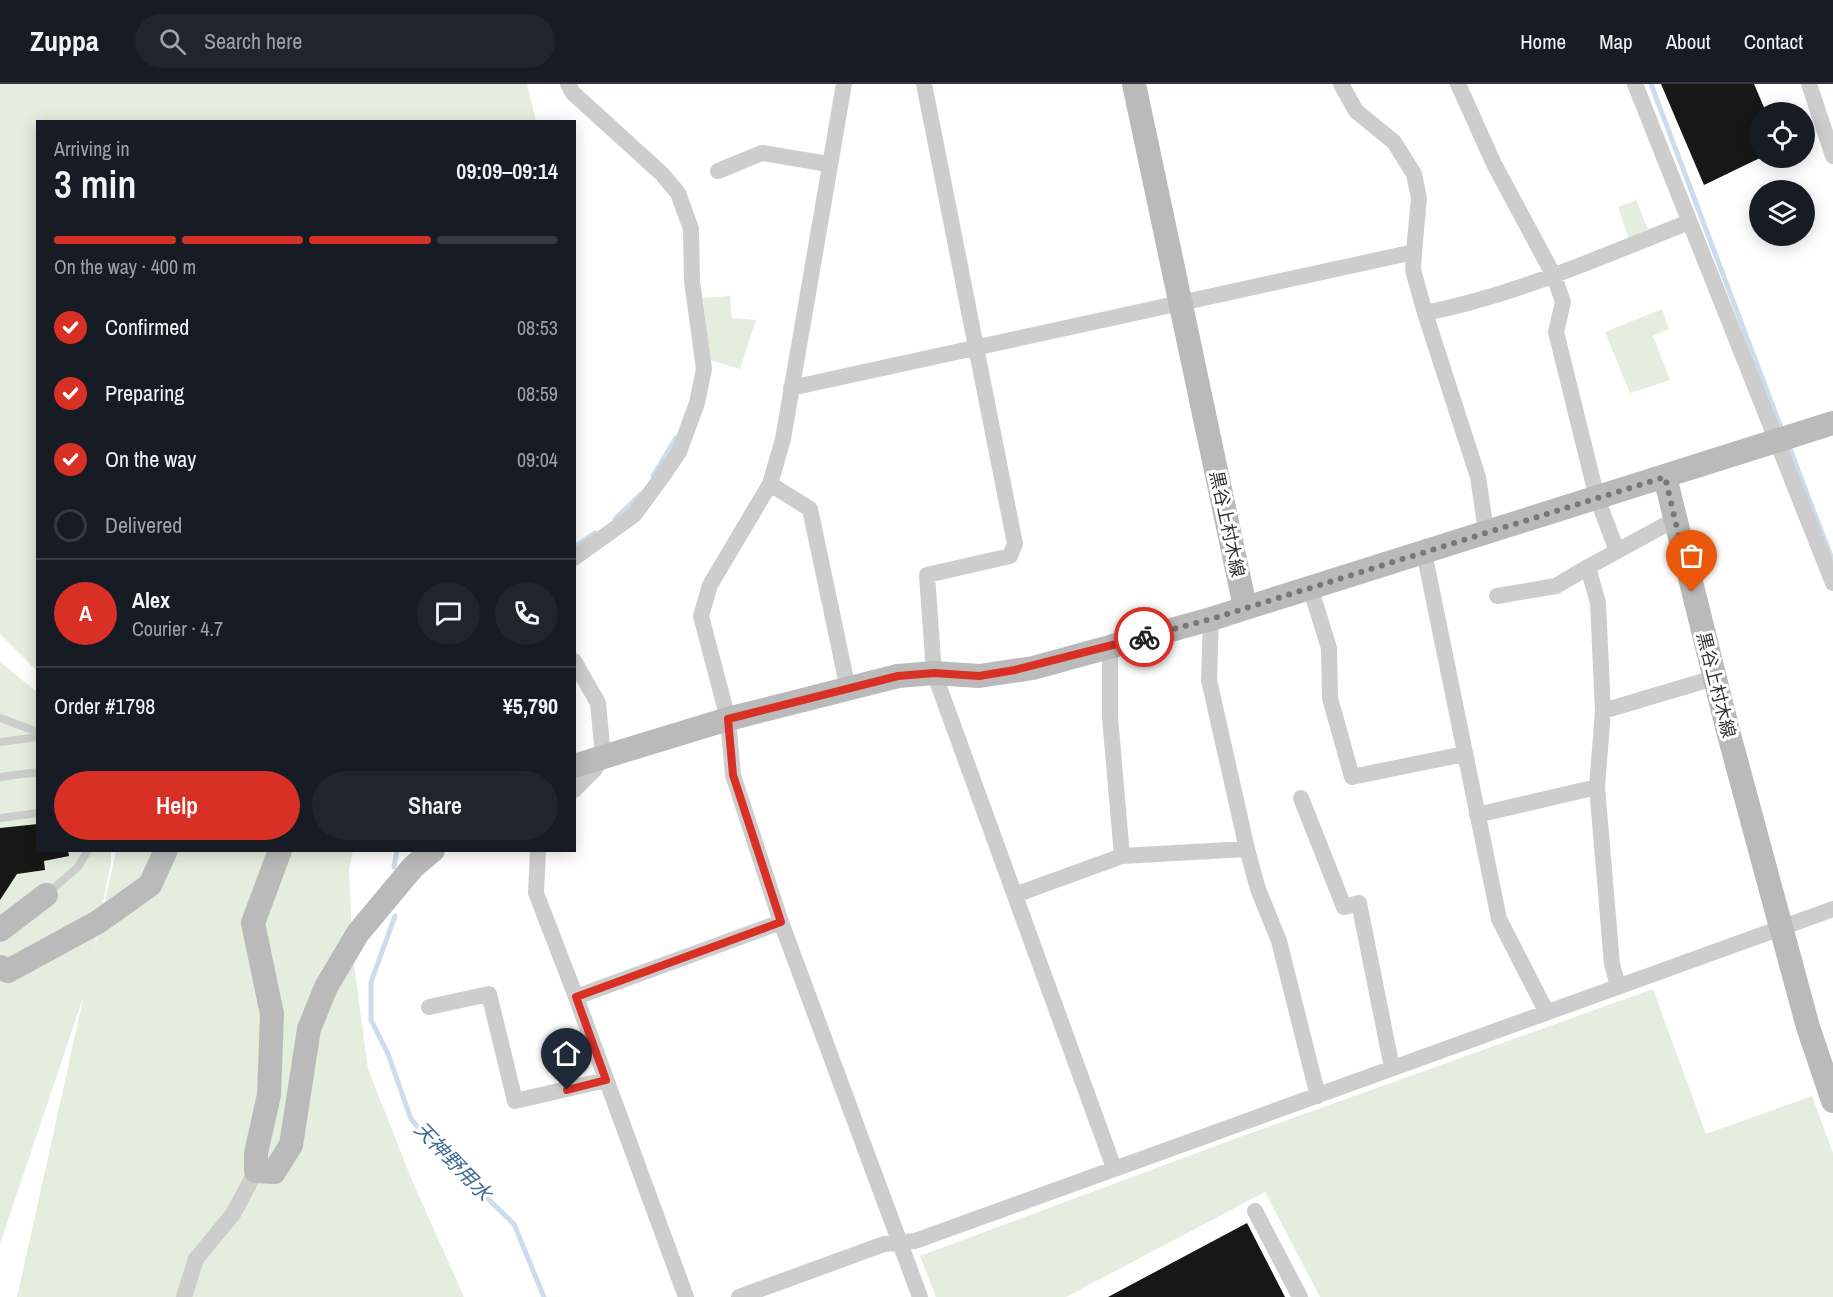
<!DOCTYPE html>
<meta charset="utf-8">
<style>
body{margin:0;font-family:"Archivo Narrow","Noto Sans JP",sans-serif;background:#20242c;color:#f1f3f6;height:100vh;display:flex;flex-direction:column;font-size:22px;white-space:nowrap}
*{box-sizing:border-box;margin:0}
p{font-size:20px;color:#9ea1a6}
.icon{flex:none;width:33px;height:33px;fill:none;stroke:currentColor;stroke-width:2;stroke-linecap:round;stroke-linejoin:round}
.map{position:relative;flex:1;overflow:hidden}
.details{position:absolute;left:36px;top:36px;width:540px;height:732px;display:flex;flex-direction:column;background:#171b24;border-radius:0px;box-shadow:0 3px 15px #0003}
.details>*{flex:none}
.buttons{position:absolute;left:1749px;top:18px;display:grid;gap:12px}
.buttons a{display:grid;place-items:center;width:66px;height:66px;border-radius:50%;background:#171b24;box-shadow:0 3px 15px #0003;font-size:30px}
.pin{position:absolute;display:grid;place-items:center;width:51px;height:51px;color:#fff;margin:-62px -26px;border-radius:50% 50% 50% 0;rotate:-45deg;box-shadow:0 0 6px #0007}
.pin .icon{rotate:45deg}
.courier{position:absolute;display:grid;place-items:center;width:60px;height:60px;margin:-30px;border:4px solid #d93025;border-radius:50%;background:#fff;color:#222;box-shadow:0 2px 8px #0007}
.head em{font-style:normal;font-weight:600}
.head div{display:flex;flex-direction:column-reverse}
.head{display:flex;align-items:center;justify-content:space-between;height:102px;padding:0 18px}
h1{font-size:39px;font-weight:600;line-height:45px}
.bar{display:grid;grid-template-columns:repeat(4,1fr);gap:9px 6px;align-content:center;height:72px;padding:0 18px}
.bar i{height:8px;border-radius:4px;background:#363941}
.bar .active{background:#d93025}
.bar p{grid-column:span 4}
.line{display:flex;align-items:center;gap:15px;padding:0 18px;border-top:2px solid #363941}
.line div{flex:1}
.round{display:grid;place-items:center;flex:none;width:63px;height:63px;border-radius:32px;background:#20242c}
ol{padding:0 18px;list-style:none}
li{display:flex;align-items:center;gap:18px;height:66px}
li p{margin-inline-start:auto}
li .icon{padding:6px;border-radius:50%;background:#d93025;color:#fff;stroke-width:4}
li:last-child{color:#9ea1a6}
li i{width:33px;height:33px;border:3px solid #363941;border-radius:50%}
.cta{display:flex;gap:12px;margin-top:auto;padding:12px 18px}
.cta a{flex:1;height:69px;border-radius:36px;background:#d93025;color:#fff;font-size:24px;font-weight:600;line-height:69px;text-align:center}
.cta a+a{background:#20242c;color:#f1f3f6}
header{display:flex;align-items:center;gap:36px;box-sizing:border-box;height:84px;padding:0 30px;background:#171b24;border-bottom:2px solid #363941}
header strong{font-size:28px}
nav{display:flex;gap:33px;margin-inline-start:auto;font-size:21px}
.search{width:420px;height:54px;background:#20242c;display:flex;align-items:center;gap:15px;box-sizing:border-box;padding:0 21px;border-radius:33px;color:#9ea1a6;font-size:22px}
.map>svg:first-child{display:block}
.green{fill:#e5edde}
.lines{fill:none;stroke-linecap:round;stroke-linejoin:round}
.stream{stroke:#cadced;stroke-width:5}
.building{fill:#171717}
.lane{stroke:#cdcdcd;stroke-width:8}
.street{stroke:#cdcdcd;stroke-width:16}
.secondary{stroke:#bababa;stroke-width:24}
.done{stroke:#787878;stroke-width:6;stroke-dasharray:0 10.8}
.route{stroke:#d93025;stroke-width:8}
.labels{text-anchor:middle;stroke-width:6;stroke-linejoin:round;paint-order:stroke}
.street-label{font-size:18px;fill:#303030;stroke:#fff}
.water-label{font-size:20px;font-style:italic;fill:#3c6a94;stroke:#fff}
</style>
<header>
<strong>Zuppa</strong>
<div class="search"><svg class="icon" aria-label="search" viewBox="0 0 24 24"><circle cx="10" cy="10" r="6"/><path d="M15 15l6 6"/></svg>Search here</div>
<nav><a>Home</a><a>Map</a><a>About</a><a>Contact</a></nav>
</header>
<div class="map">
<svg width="1833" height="1213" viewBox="0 0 1833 1213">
<rect width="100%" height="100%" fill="#fff"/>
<path class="green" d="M0,0H527L536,37L38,38L37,587L0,550Z
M1636,116L1648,145L1629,155L1618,123Z
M730,212L732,234L756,236L740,285L710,276L703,214Z
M1662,225L1669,245L1653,252L1670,296L1630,309L1605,248Z
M0,578L37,608L38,766L111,767V778L92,876L116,767H353L349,785L353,873L368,985L411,1094L464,1213H17L84,911L0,1160Z
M1653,905L1706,1050L1812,1012L1833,1069V1213H1320L1265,1108L1066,1213H936L920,1172L1237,1054Z"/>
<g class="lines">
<path class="stream" d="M1651,0L1783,349
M1788,360L1832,475
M653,392L676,354
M615,435L641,410
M574,463L595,449
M394,783L397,766
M395,832L371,898V936L388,970L411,1035L438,1067L514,1140L544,1213"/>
</g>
<path class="building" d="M1661,0H1754L1766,28H1760V74L1704,101Z
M38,740V766H68L69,772L44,777L45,786L17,790L0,816V744Z
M1247,1139L1285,1213H1108Z"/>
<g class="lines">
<path class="lane" d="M0,634L38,648
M0,658L38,653
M0,693L38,688
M0,734L38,729
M48,809L78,783L88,766"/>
<path class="street" d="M568,0L573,9L662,90L678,109L691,145L692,197L704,285L697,319L679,368L662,393L634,431L574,474
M844,0L783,355L770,400L710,501L701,532L728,635L733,691L781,838L920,1213
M924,0L1015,460L1010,472L927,491L934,589L1114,1084
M1341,0L1356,27L1394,58L1414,90L1419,114L1414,168
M1458,0L1494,80L1554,192L1563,218L1556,248L1597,414L1617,467
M1635,0L1833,499
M1809,0L1833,72
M718,87L762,69L828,80
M1425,229C1516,211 1603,172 1689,138
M791,304L1414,168L1413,186L1425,229L1478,393L1486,447
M770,400L810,425L848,605
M1424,468L1499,835L1546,927
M1310,503L1329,564L1330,614L1352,693L1464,670
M1497,512L1556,502L1588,483
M1211,535L1209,596L1247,765L1258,805L1279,857L1318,1012
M1110,562V633L1122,772
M574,577L598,619L603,672L595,685L574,706
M1603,627L1598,519L1588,483L1674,436
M1597,703L1603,627L1714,594
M1301,714L1344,823L1359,819L1392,984
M1477,731L1597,703L1612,880L1618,902
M538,766L536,809L576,913L781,838
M1015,811L1122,772L1247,765
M576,913L686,1213
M429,923L489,910L515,1017L606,996
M1255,1127L1300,1213
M184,1213L196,1175L233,1130L256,1087
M739,1213L884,1160L915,1157L1833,825"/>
<path class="secondary" d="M1134,0L1245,523
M1665,393L1728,647L1808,943L1833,1017
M574,682L728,635L898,592L934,589L979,592L1033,584L1211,535L1833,339
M280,766L253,839L272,930L269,1011L256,1069V1087L274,1088L291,1061L309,945L326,903L358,849L413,783L433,766
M0,846L46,811
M0,883L8,887L98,838L150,801L166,766"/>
</g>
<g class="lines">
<path class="done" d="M1144,553L1211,535L1665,393L1692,508"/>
<path class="route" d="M567,1006L606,996L576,913L781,838L733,691L728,635L898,592L934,589L979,592L1015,586L1144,553"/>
</g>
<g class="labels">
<g class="street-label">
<text transform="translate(1227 440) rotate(78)" y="6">黒谷上村木線</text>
<text transform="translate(1716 601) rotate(76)" y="6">黒谷上村木線</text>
</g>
<g class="water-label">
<text transform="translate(453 1077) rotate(46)" y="7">天神野用水</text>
</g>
</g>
</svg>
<div class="buttons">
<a><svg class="icon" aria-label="locate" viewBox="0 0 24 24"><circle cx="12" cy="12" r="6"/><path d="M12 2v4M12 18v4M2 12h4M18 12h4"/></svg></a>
<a><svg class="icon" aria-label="layers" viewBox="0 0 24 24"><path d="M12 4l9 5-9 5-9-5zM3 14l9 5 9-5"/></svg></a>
</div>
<div class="pin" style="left:1692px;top:508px;background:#ea580c"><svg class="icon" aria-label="bag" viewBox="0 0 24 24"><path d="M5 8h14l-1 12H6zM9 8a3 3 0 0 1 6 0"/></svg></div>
<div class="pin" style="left:567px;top:1006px;background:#1f2937"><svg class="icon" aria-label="home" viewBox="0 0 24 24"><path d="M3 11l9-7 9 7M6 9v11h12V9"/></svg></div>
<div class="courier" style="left:1144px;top:553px"><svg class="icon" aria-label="bike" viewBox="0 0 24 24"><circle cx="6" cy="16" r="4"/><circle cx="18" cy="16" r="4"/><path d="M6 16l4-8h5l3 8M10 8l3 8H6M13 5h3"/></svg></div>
<section class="details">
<div class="head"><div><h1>3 min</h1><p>Arriving in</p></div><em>09:09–09:14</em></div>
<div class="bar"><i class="active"></i><i class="active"></i><i class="active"></i><i></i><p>On the way · 400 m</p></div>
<ol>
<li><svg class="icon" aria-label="check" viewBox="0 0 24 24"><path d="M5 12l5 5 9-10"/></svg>Confirmed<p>08:53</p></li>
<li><svg class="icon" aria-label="check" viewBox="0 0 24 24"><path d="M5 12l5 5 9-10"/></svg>Preparing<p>08:59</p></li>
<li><svg class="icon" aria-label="check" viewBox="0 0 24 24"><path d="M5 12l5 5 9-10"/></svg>On the way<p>09:04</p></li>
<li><i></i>Delivered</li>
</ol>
<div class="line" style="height:108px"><b class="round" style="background:#d93025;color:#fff">A</b><div><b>Alex</b><p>Courier · 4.7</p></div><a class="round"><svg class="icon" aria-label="chat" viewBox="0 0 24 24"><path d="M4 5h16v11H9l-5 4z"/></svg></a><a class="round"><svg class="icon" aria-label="phone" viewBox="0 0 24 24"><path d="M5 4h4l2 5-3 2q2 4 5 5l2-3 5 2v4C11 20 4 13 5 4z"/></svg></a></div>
<div class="line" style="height:78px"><div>Order #1798</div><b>¥5,790</b></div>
<div class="cta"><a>Help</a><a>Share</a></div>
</section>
</div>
